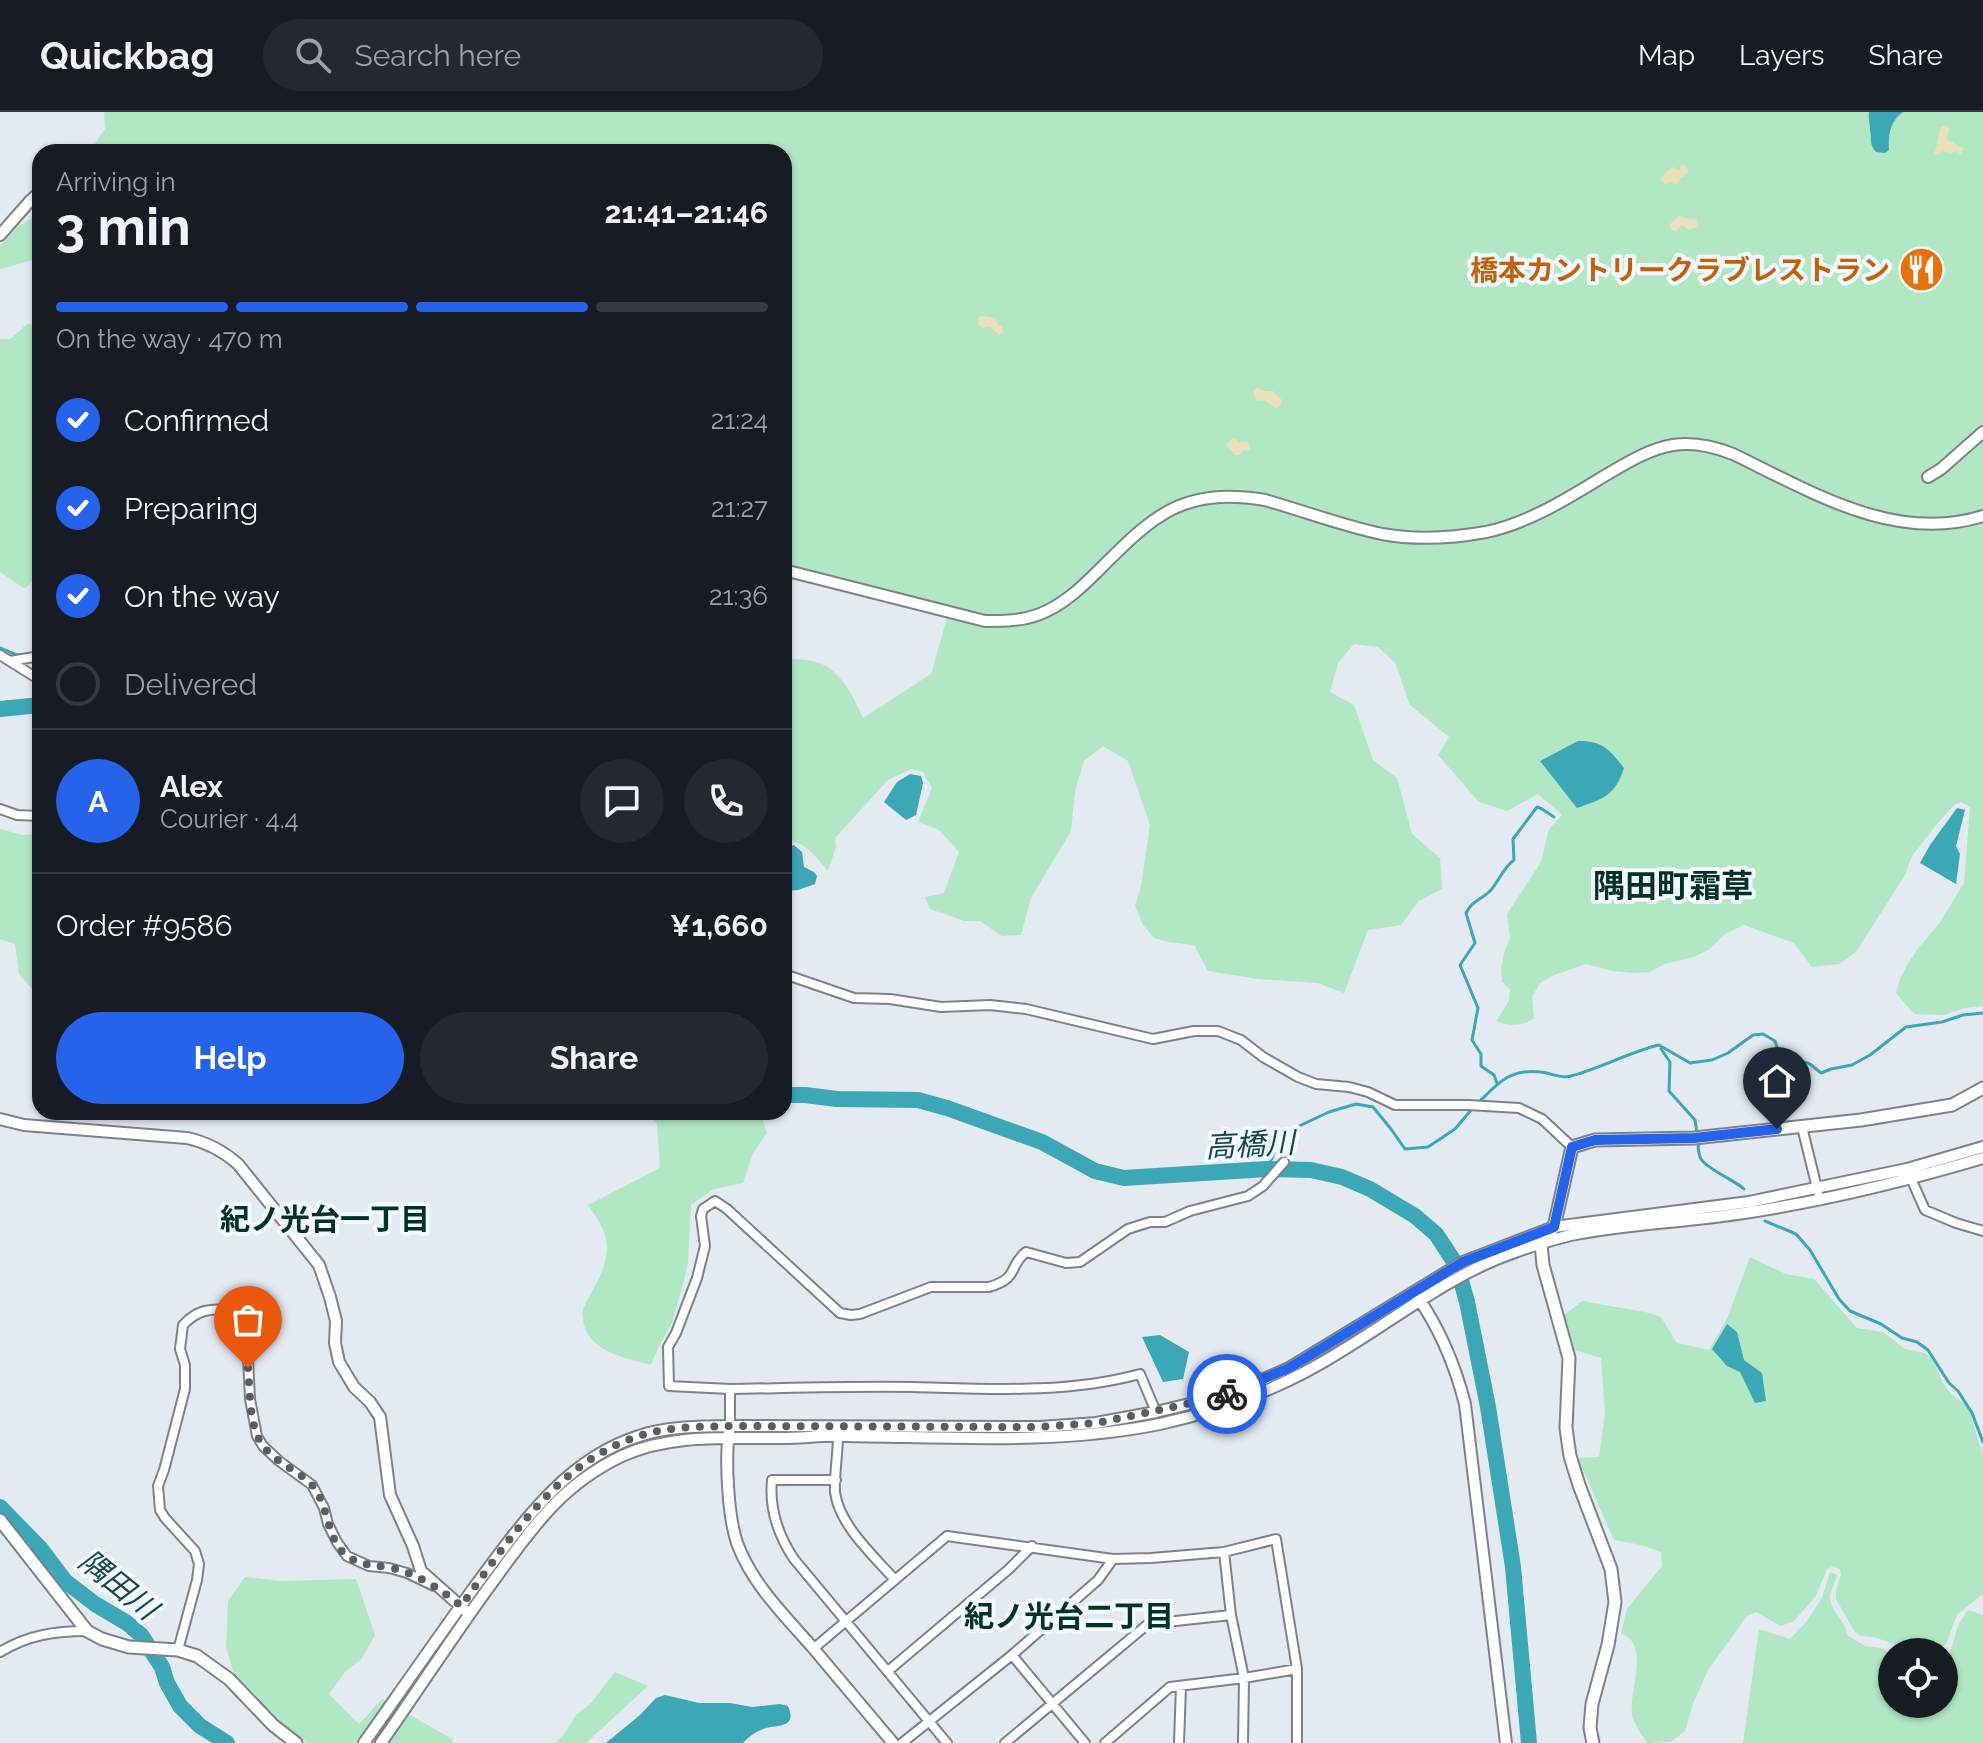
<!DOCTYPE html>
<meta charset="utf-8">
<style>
body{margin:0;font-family:Raleway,"Noto Sans JP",sans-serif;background:#242831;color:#f1f3f6;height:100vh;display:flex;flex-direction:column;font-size:30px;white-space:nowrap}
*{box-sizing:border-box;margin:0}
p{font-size:26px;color:#9ea1a6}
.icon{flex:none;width:44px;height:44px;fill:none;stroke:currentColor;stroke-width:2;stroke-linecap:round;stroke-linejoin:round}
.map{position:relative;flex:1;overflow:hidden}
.drawer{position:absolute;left:32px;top:32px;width:760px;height:976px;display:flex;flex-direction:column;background:#171b24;border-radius:24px;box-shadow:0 2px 6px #0004}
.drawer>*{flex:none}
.fabs{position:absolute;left:1878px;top:1526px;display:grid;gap:16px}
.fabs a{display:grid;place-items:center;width:80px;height:80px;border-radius:50%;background:#171b24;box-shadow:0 2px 6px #0004;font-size:40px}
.pin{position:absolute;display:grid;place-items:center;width:68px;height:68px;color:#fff;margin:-82px -34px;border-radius:50% 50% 50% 0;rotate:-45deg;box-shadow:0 0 8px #0007}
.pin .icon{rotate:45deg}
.courier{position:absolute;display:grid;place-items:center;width:80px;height:80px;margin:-40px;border:6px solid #2563eb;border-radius:50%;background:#fff;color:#222;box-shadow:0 2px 10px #0007}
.headline em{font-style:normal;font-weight:700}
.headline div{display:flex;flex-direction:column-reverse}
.headline{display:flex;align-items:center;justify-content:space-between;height:136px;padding:0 24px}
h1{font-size:52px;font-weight:700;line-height:60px}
.bar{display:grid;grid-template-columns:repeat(4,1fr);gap:12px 8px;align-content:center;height:96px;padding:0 24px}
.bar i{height:10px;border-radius:6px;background:#363941}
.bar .on{background:#2563eb}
.bar p{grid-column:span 4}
.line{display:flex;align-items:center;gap:20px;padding:0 24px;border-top:2px solid #363941}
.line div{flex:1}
.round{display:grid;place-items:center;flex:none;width:84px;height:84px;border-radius:42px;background:#242831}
ol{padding:0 24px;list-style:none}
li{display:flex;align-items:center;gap:24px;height:88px}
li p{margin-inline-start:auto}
li .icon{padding:8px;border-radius:50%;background:#2563eb;color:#fff;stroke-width:4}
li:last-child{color:#9ea1a6}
li i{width:44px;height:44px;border:4px solid #363941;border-radius:50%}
.primary-button{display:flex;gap:16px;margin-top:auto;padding:16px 24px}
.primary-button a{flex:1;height:92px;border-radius:48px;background:#2563eb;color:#fff;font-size:32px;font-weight:700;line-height:92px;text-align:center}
.primary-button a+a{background:#242831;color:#f1f3f6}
header{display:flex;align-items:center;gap:48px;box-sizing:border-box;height:112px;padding:0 40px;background:#171b24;border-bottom:2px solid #363941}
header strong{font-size:38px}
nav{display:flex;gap:44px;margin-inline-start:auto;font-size:28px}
.search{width:560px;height:72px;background:#242831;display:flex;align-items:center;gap:20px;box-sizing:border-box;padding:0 28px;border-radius:44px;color:#9ea1a6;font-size:30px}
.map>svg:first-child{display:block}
.green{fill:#b2e7c3}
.sand{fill:#eae0bb}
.water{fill:#3ba7b7}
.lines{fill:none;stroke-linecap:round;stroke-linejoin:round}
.stream{stroke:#3ba7b7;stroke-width:3}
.river{stroke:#3ba7b7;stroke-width:16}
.minor-casing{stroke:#7d8289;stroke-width:12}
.tertiary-casing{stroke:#7d8289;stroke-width:14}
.secondary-casing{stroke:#7d8289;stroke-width:15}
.minor{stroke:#fff;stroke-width:8}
.tertiary{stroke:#fff;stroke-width:10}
.secondary{stroke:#fff;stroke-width:11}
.done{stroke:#5a5e62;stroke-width:8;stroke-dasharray:0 14.4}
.route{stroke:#2563eb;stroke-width:10}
.labels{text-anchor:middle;stroke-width:8;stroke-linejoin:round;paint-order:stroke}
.food-label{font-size:28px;font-weight:bold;fill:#c56008;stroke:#f1f8ff;text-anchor:end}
.water-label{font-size:30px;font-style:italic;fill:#19484f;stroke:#f1f8ff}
.neighbourhood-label{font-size:30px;font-weight:bold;fill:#003323;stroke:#f1f8ff}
.quarter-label{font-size:32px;font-weight:bold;fill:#003323;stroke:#f1f8ff}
</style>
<header>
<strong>Quickbag</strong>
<div class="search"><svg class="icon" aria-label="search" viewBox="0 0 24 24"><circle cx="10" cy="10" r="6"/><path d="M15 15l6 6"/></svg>Search here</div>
<nav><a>Map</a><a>Layers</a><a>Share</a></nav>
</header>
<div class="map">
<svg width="1983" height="1631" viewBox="0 0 1983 1631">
<rect width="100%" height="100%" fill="#e4eaf2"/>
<path class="green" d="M104,0H1983V894L1964,896L1944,903L1914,902L1896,881L1900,867L1907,853L1919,835L1939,812L1964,771L1970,695L1961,690L1954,693L1937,712L1912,744L1905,763L1856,840L1839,852L1812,855L1794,831L1744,813L1725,822L1710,837L1694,845L1665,852L1650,860L1635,861L1612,859L1586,852L1552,864L1540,871L1532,885L1534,906C1524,914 1508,915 1496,909L1509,889L1510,877L1502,870L1501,856L1504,841L1510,826L1507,802L1541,750L1549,717L1562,703L1538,682L1507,699L1479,690L1438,643L1449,625L1410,593L1395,551L1378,535L1354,532L1338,551L1330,580L1354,593L1373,648L1397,666L1412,722L1440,746L1442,777L1419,789L1401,813L1368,818L1344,881L1318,871L1258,867L1208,859L1194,833L1168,830L1154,826L1143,813L1135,793L1141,775L1150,713L1128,649L1103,634L1084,649L1075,679L1071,719L1031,786L1021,823L1002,824L980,809H964L930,797L925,785L944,781L959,740L939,718L918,710L932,676L923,660L911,657L888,668L835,726L836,735L828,759C815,744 805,728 784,729V546C794,547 806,547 816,550C840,556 854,586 863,606L931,562L947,506L784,464V40H89L105,17Z
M40,101V146L0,157V134L17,115Z
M27,212L40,213V460L25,477L0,460V227H10Z
M0,717L22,723L40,722V886L19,862L15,832L0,827Z
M635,1000H760L767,1021L753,1041L743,1071L714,1077L691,1093L688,1150L684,1169L671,1213L659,1234L651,1253C625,1246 586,1239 583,1207C582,1201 582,1201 584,1195C593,1174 605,1163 607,1138C608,1121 597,1106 588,1093L660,1056L657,1012L648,1002Z
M1750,1145L1786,1162L1814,1167L1857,1216L1883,1220L1905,1237L1925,1241L1933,1248L1943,1271L1951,1282L1968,1294L1983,1343V1482L1957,1503L1946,1532L1936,1540H1915L1874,1525L1861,1524L1854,1519L1836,1487V1479L1841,1462L1840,1457L1832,1455L1827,1457L1816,1484L1794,1509L1781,1514L1756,1500L1747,1504L1708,1558L1693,1592L1685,1619L1671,1630L1647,1631C1642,1623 1634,1612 1632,1603C1629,1581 1645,1547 1631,1528C1630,1527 1623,1522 1621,1521L1627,1497L1662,1454L1661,1440L1641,1433L1614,1428L1578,1346L1599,1345L1605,1301L1601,1246L1575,1238L1564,1203L1582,1189L1650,1201L1661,1205L1677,1231L1709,1238L1727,1207Z
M1830,1460L1837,1463C1835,1470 1831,1478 1830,1484C1830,1499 1845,1507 1847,1523L1865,1534L1882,1536L1892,1543V1592H1944V1545L1951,1537L1959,1511L1968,1498L1983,1503V1631H1743L1759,1517L1790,1527L1806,1510L1822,1486Z
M245,1465L281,1469L356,1467L375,1523L361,1548L345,1560L329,1582L359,1612L382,1587L454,1628L452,1631H308L292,1621L234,1563L226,1535L228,1489Z
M615,1560L648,1574L586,1631H555L563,1624L576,1603L591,1591Z"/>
<path class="sand" d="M1945,13L1949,16L1947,27L1960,35L1964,36L1961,42L1955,39L1951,41L1942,39L1939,43L1934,42C1937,35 1939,24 1940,16Z
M1685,53L1688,57V62L1680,66L1679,71L1676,73L1671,70L1666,72L1661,69C1662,63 1668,57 1673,55L1679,58L1681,54Z
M1679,103L1689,108L1696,107L1699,115L1688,118L1682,113L1676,119L1671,118L1670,112Z
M983,204L995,206L998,213L1003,215L1002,222H998L989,215L982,216L978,212L979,205Z
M1257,276L1266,279H1273L1282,288L1280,295L1275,296L1265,288L1257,289L1253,280Z
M1234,325L1239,330H1246L1250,333V338L1243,339L1240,343H1235L1226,333Z"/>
<path class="water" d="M1869,0H1903C1890,9 1888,23 1889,38L1885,41L1876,40C1869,32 1872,28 1870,18C1870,11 1868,7 1869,0Z
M1578,629C1603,629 1609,637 1624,656C1615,684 1603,687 1577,696L1540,649Z
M910,662L921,664L923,671L916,703L906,708L884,690L897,670Z
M1957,696L1965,698L1956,734L1960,742L1956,772L1920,751L1930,733Z
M794,733L802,740L804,755L814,760L817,764L815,772L798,778L784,779V737Z
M1727,1212L1737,1220L1744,1248L1762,1261L1766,1289L1755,1291L1740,1260L1727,1254L1712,1237Z
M1160,1223L1189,1240L1183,1267L1163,1270L1142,1225Z
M665,1583L699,1591H730L752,1595L780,1592L788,1594C797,1615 781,1613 766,1616C757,1619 749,1624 743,1631H606L640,1603L656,1586Z"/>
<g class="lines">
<path class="stream" d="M0,536L17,543L28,542
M1661,937L1670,950L1669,979L1695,1008L1697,1021
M1497,971L1494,963L1481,954V942L1472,928L1478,896L1460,853L1475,831L1466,801C1472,789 1481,788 1490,779C1499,769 1503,756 1514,748L1513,727L1537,695L1542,697L1554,705
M1478,991C1498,971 1510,956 1541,960C1551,961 1561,967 1571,964C1602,956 1629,940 1659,933L1690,951L1712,948L1728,941L1753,923L1763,922L1775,929C1783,957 1792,944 1810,952C1811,953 1820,960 1821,961L1831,957L1852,953L1870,943L1906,915L1942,910L1963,903L1983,901
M1698,1028C1698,1034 1698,1042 1701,1047C1708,1058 1733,1067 1744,1077
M1267,1057L1277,1035L1297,1015L1329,1000L1356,992L1373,995L1391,1017L1405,1037L1428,1035L1455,1017L1472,997
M1765,1109L1796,1122L1810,1138L1839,1187L1850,1199L1881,1212L1902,1226L1917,1230L1928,1238L1949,1271L1958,1279L1972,1301L1983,1330"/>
<path class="river" d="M0,597L40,593
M784,983H805L837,987L918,988L947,996L1042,1030L1095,1059L1124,1066L1267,1057L1311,1058L1342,1065L1370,1077L1415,1104L1436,1122L1457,1154L1467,1190L1488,1295L1513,1455L1529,1631
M0,1395L41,1437L65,1469L95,1492L127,1511L141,1523L162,1555L167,1571L180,1594L200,1614L227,1631"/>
<defs>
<path id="minor" d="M0,543L40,568
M10,549L40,544
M0,697L17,703L40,704
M784,862L854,886L890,887L941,895L990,893L1026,897L1153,927L1194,919H1218L1241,928L1263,945L1298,965L1316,972L1349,975L1368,980L1395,993H1468L1519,996L1542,1007L1572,1035
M1802,1015L1818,1080
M1910,1064L1925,1098L1956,1111L1983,1119
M730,1277C791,1276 853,1274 914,1275C990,1277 1066,1282 1140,1262L1156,1300
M730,1314V1277L669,1274L668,1235L676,1221L697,1166L705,1134L701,1104L703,1097L715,1089L727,1097L840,1201L851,1203L860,1202L931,1175H989C1020,1166 1008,1154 1026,1140L1066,1151L1080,1150L1128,1117L1150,1110H1165L1190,1099L1248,1084L1263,1074L1284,1050
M838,1324C838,1340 834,1365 835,1380C839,1413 874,1444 895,1468
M836,1368H772C769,1398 778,1423 794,1447L947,1631
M1224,1440L1231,1503L1244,1566L1243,1631
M813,1537L947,1424L1113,1447L1151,1446L1224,1440L1276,1427L1297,1557V1631
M178,1538L197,1468L199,1452L195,1439L165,1406L160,1398L158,1374L164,1358L185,1277V1253L180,1237L183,1213C197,1198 210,1196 229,1198L244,1213L247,1226L250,1287L257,1324L263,1334L279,1349L312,1373L324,1396L328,1412L337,1430L347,1444L369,1454L389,1456L407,1461L434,1474
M0,1540C28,1523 55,1519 87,1519
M1012,1543L1085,1631
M888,1559L1009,1457L1032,1434
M902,1631L1012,1543L1098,1468L1113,1447
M1005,1631L1148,1512L1231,1503
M1105,1631L1170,1575L1244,1566L1297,1557
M1179,1631L1181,1574"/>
<path id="tertiary" d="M0,123L30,89L40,80
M1928,365L1941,357L1983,320
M784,458L985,509C1004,509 1022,509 1040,502C1063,493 1082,475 1099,458C1154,403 1182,375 1265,388C1304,399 1343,414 1382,422C1415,428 1453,426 1486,420C1528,411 1565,388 1601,366C1623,353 1648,337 1673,333C1693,330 1715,335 1733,342C1810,379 1895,432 1983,404
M0,1007L24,1013L187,1026C206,1030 223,1039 238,1052L319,1153L330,1185L336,1209L335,1231L339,1250L354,1275L370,1290L380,1305L390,1383L413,1434L421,1459L466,1499
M1417,1184C1440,1217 1455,1253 1465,1292L1506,1631
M729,1320C725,1348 728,1404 737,1431C752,1472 785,1504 813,1536C840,1568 866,1599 893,1631
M364,1631C400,1580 436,1528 473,1477C519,1416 563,1348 639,1324C668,1314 700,1315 730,1314L1040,1315L1096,1311L1156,1300L1210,1287L1246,1275L1289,1256L1463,1150L1554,1115L1749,1090L1907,1057L1983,1035
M381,1631C419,1577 455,1521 494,1468C533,1415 561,1373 622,1344C672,1321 729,1327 782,1326C803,1326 824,1323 845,1324C950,1325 1056,1333 1160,1312C1224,1298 1288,1273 1343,1238C1399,1204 1453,1161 1515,1140C1535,1133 1556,1126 1576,1122C1629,1112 1683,1110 1737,1102C1820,1090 1902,1070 1983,1046"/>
<path id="secondary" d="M0,1408L87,1519L102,1527L129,1535L178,1538L197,1544L229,1567L273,1613L296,1631
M1593,1631L1590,1616L1592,1592L1608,1533L1615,1490L1611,1457L1579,1373L1570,1344L1566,1316L1569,1246L1543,1153L1541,1132L1554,1115L1572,1035L1595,1028L1694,1026L1861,1008L1952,993L1983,976"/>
</defs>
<use href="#minor" class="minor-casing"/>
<use href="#tertiary" class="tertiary-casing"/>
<use href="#secondary" class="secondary-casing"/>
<use href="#minor" class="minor"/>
<use href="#tertiary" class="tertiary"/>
<use href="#secondary" class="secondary"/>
</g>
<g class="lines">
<path class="done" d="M248,1256C250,1278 249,1303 257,1323C266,1347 294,1355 311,1372C330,1391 325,1431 350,1446C364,1454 377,1453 392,1456C418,1462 440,1477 461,1494C510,1427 556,1351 639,1324C668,1314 700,1315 730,1314L1040,1315L1096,1311L1126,1305L1210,1287L1227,1282"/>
<path class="route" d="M1227,1282L1289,1256L1463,1150L1554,1115L1572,1035L1595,1028L1694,1026L1777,1017"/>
</g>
<defs>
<symbol id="restaurant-disc" viewBox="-11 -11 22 22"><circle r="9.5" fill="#e8710a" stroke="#f1f8ff"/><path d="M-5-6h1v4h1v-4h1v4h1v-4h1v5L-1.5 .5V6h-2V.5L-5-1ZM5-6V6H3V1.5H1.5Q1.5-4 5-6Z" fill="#fff"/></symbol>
</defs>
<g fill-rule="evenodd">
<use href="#restaurant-disc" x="1896" y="132" width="51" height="51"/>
</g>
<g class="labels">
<g class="food-label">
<text x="1890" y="168">橋本カントリークラブレストラン</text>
</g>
<g class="water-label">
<text transform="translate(1250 1033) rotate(-3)" y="10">高橋川</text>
<text transform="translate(118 1473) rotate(39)" y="10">隅田川</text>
</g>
<g class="neighbourhood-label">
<text x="325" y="1118">紀ノ光台一丁目</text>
<text x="1069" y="1515">紀ノ光台二丁目</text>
</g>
<g class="quarter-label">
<text x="1673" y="785">隅田町霜草</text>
</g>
</g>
</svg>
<div class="fabs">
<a><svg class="icon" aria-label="locate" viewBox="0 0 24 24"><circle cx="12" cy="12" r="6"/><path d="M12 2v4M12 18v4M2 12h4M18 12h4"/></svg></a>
</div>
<div class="pin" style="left:248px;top:1256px;background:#ea580c"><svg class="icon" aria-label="bag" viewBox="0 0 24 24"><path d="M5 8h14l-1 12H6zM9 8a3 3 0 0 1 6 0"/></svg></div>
<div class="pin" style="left:1777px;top:1017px;background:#1f2937"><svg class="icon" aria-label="home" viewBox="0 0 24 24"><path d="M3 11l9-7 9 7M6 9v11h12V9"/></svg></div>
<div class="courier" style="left:1227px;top:1282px"><svg class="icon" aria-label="bike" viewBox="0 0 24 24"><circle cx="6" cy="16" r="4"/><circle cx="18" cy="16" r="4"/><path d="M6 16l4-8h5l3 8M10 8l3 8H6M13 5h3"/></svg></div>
<section class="drawer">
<div class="headline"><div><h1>3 min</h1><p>Arriving in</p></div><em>21:41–21:46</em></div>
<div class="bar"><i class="on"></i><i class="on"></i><i class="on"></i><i></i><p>On the way · 470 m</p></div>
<ol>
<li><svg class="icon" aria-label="check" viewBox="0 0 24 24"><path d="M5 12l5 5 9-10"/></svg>Confirmed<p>21:24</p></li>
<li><svg class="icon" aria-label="check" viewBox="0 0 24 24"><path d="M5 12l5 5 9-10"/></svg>Preparing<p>21:27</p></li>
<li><svg class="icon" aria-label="check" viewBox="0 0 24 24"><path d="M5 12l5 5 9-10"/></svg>On the way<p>21:36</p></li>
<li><i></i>Delivered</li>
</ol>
<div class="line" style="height:144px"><b class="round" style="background:#2563eb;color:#fff">A</b><div><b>Alex</b><p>Courier · 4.4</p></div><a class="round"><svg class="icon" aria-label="chat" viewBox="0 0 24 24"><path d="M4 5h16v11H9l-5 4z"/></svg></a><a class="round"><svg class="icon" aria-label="phone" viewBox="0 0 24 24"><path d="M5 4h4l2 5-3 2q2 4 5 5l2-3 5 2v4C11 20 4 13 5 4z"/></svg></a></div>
<div class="line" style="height:104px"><div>Order #9586</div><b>¥1,660</b></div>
<div class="primary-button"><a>Help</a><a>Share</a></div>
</section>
</div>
